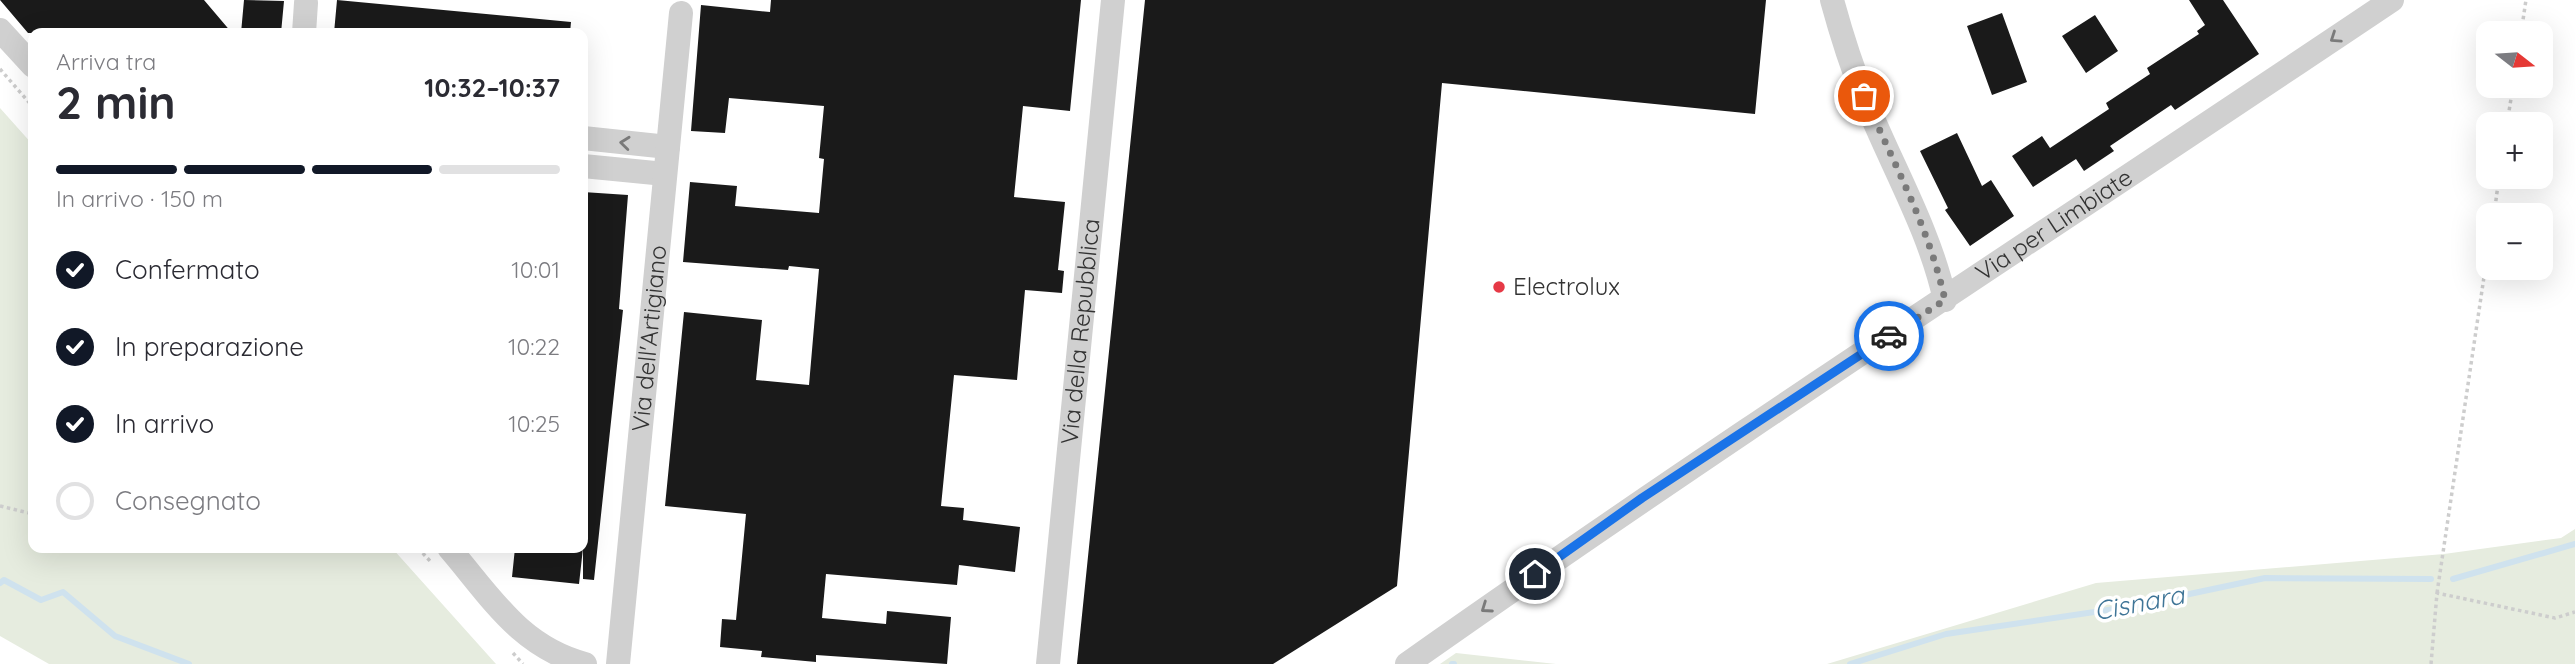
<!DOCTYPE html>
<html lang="it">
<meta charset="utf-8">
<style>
body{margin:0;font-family:Quicksand,sans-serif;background:#f7f7f7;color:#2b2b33;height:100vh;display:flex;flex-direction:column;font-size:26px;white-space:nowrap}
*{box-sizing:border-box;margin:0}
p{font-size:23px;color:#7c7c81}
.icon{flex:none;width:38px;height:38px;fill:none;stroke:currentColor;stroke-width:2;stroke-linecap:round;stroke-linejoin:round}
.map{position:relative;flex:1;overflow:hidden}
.sheet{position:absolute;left:28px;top:28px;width:560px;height:525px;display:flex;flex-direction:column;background:#fff;border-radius:14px;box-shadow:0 7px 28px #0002}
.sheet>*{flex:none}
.needle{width:46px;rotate:107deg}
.buttons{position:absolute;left:2476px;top:21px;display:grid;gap:14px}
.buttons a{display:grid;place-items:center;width:77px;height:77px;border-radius:14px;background:#fff;box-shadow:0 7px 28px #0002;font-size:35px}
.pin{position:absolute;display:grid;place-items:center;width:60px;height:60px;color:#fff;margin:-30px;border:4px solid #fff;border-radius:50%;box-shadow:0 2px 7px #0007}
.courier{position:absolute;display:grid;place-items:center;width:70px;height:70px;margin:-35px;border:5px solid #1a73e8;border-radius:50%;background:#fff;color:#222;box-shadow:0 2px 9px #0007}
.head em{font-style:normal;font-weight:800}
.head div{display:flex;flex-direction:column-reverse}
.head{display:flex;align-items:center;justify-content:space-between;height:119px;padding:0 28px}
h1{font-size:46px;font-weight:800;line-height:52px}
.bar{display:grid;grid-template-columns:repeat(4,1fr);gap:10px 7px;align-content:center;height:84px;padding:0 28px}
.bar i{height:9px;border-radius:5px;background:#e1e1e2}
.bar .active{background:#111827}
.bar p{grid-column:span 4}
ol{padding:0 28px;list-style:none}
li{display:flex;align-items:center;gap:21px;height:77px}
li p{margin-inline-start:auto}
li .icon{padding:7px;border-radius:50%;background:#111827;color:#fff;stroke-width:4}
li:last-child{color:#7c7c81}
li i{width:38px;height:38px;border:4px solid #e1e1e2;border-radius:50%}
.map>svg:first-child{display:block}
.green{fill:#e6ecdf}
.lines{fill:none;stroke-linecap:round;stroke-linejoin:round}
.stream{stroke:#cfe2ee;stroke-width:6}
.building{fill:#1a1a1a}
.path{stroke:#cdcdcd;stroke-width:3.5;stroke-dasharray:3.5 3.5;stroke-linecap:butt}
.minor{stroke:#d0d0d0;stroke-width:24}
.oneway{stroke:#7a7a7a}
.done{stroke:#7a7a7a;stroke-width:7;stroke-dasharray:0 12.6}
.route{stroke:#1a73e8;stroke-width:9}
.poi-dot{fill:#e63946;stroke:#fff;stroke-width:2.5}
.labels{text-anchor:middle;stroke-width:7;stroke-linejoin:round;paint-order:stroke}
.street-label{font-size:24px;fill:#333;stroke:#fff}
.poi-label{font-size:24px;fill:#333;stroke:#fff;text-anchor:start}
.water-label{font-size:26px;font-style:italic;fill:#3f7597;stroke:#fff}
</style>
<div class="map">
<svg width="2575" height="664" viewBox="0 0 2575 664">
<rect width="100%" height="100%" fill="#fff"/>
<path class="green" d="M0,108L33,145V548H392L496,664H49L0,636Z
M2575,529V664H1827L2096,583L2444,554L2561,538Z
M1456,653L1556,664H1440Z"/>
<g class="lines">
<path class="stream" d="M2453,579L2575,544
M0,583L4,580L41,600L63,592L115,636L189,664
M1452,664H1454
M1850,664L1946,634L2128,607L2265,578L2431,579"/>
</g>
<path class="building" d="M0,0H204L232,33H28Z
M244,0L284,1L281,33H241Z
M337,0L571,22L570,33H334Z
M771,0H1081L1070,111L1023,106L1014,197L1065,202L1058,270L1064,271L1062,293L1025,290L1017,380L954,375L941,506L964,508L963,520L1020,527L1015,572L959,565L957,585L826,574L822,618L886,624L887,611L951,617L947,664L816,655V662L761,657L762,651L720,647L722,619L736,620L746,514L665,506L684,312L762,320L756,380L809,385L819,269L789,266L788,270L683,262L690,182L737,186L735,206L819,213L824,159L819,158L824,106L729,98L725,133L691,131L701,5L770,12Z
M1145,0H1766L1755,114L1442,83L1397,586L1273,664H1077Z
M2189,0H2223L2259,54L2175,110L2171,105L2110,146L2114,151L2084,171L2076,159L2033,187L2012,156L2042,136L2050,148L2109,109L2106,103L2150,74L2147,68L2199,34L2197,31L2205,25Z
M2002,13L2027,82L1992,95L1967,26Z
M2095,15L2118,51L2086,73L2062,36Z
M1957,133L1982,186L1991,180L2014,216L1970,246L1945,210L1948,208L1920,151Z
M583,192L628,195L619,309L623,310L594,580L583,579Z
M515,548H583L579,584L512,577Z"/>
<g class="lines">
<path class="path" d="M2521,33L2526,0
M0,69L33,107
M2507,124L2513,86
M2494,215L2499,177
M0,506L33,514
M418,548L431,562
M2437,593L2488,250
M513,653L523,664
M2431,664L2437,593L2555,618L2575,612"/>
<g class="minor">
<path d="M1832,0C1841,33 1851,65 1864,97C1891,165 1929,228 1945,300"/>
<path d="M0,30L33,66"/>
<path d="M304,33L306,3"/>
<path d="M583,138L668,147"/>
<path d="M583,166L665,174"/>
<path d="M449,548C491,597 520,647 585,664"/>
<path id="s1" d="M618,664L681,13"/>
<path id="s2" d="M1048,664L1113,0"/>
<path id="s3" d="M1407,664C1730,436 2063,221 2392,0"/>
</g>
</g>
<defs><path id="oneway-chevron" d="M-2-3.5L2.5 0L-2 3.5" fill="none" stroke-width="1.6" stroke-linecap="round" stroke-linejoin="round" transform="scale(1.75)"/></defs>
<g class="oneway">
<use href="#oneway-chevron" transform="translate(2335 38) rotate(146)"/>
<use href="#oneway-chevron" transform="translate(625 143) rotate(-174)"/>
<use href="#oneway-chevron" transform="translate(1486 608) rotate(145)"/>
</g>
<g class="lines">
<path class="done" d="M1864,96C1894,163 1929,228 1945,300L1889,336"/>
<path class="route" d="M1535,574L1642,498L1889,336"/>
</g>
<circle class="poi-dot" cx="1499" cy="287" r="7"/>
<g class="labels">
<g class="street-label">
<text dy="8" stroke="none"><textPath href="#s3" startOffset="782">Via per Limbiate</textPath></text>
<text dy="8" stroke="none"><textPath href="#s2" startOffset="334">Via della Repubblica</textPath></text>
<text dy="8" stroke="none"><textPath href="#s1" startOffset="327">Via dell'Artigiano</textPath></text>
</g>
<g class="poi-label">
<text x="1513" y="295">Electrolux</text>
</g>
<g class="water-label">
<text transform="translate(2139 603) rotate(-11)" y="9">Cisnara</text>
</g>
</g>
</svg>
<div class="buttons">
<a><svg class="needle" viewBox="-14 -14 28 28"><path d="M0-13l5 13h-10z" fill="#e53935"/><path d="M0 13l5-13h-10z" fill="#7c7c81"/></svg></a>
<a>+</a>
<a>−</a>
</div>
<div class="pin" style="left:1864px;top:96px;background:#ea580c"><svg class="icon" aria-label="bag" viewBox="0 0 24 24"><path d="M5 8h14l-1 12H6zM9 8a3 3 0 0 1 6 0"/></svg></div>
<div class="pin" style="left:1535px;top:574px;background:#1f2937"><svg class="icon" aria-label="home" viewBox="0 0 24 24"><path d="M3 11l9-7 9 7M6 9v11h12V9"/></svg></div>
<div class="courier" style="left:1889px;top:336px"><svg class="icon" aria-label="car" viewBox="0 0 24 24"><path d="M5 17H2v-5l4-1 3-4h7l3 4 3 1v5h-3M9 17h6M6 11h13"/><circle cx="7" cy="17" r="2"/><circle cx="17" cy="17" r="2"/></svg></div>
<section class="sheet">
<div class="head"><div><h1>2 min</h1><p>Arriva tra</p></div><em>10:32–10:37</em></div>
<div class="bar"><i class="active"></i><i class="active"></i><i class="active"></i><i></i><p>In arrivo · 150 m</p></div>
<ol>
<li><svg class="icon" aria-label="check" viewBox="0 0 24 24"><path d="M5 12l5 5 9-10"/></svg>Confermato<p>10:01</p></li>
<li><svg class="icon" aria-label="check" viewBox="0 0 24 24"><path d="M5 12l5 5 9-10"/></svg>In preparazione<p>10:22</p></li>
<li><svg class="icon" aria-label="check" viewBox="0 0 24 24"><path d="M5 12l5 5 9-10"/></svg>In arrivo<p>10:25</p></li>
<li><i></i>Consegnato</li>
</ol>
</section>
</div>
